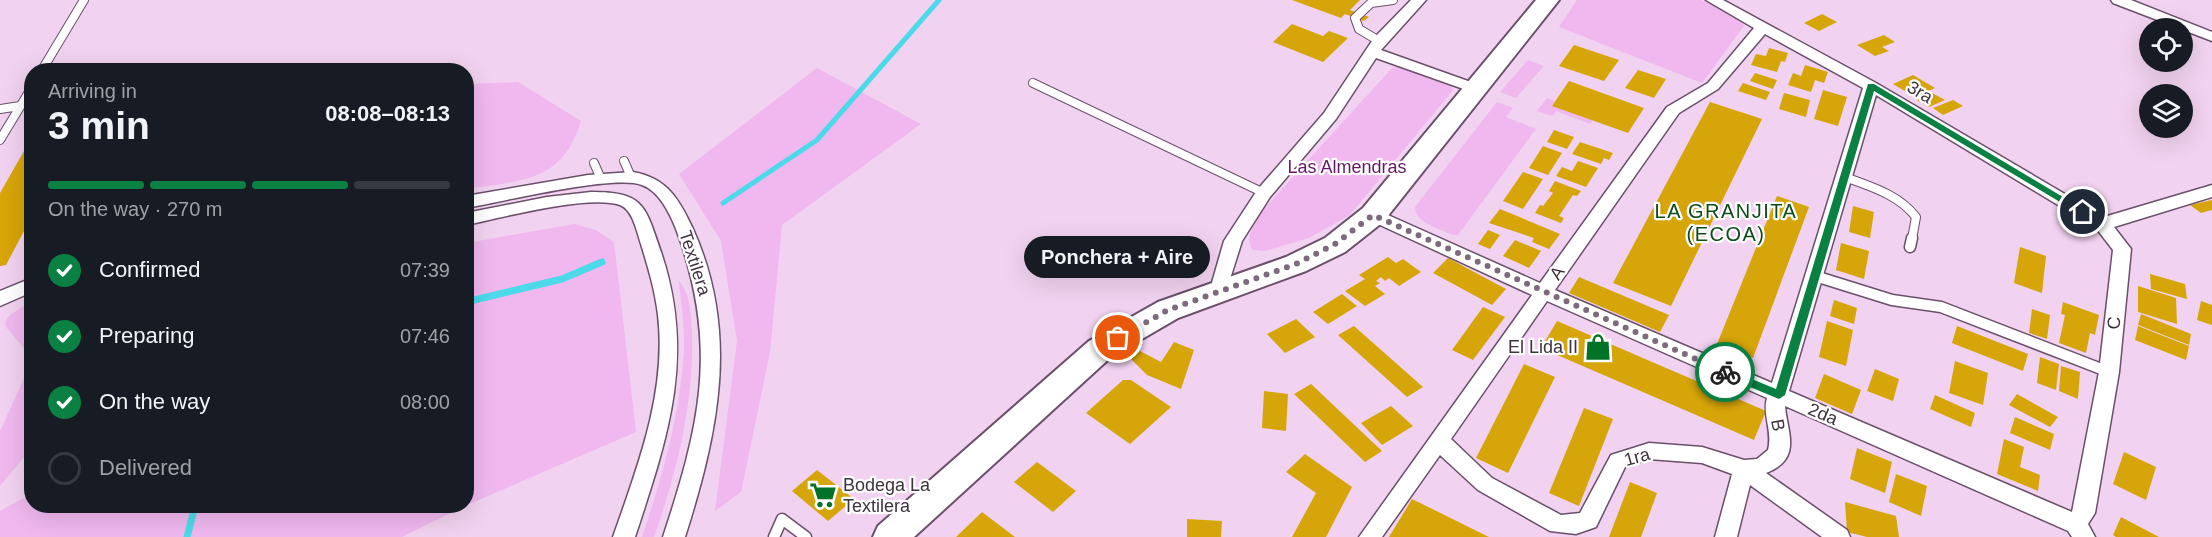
<!DOCTYPE html>
<meta charset="utf-8">
<style>
body{margin:0;font-family:Arial,sans-serif;background:#20242c;color:#f1f3f6;height:100vh;display:flex;flex-direction:column;font-size:22px;white-space:nowrap}
*{box-sizing:border-box;margin:0}
p{font-size:20px;color:#9ea1a6}
.icon{flex:none;width:33px;height:33px;fill:none;stroke:currentColor;stroke-width:2;stroke-linecap:round;stroke-linejoin:round}
.map{position:relative;flex:1;overflow:hidden}
.panel{position:absolute;left:24px;top:63px;width:450px;height:450px;display:flex;flex-direction:column;background:#171b24;border-radius:24px;box-shadow:0 6px 24px #0002}
.panel>*{flex:none}
.buttons{position:absolute;left:2139px;top:18px;display:grid;gap:12px}
.buttons a{display:grid;place-items:center;width:54px;height:54px;border-radius:50%;background:#171b24;box-shadow:0 6px 24px #0002;font-size:30px}
.pin{position:absolute;display:grid;place-items:center;width:51px;height:51px;color:#fff;margin:-26px;border:3px solid #fff;border-radius:50%;box-shadow:0 2px 6px #0007}
.courier{position:absolute;display:grid;place-items:center;width:60px;height:60px;margin:-30px;border:4px solid #0b8043;border-radius:50%;background:#fff;color:#222;box-shadow:0 2px 8px #0007}
.bubble{position:absolute;height:42px;border-radius:21px;background:#171b24;box-shadow:0 6px 24px #0002;font-size:20px;font-weight:800;line-height:42px;text-align:center}
.head em{font-style:normal;font-weight:800}
.head div{display:flex;flex-direction:column-reverse}
.head{display:flex;align-items:center;justify-content:space-between;height:102px;padding:0 24px}
h1{font-size:39px;font-weight:800;line-height:45px}
.bar{display:grid;grid-template-columns:repeat(4,1fr);gap:9px 6px;align-content:center;height:72px;padding:0 24px}
.bar i{height:8px;border-radius:4px;background:#363941}
.bar .selected{background:#0b8043}
.bar p{grid-column:span 4}
ol{padding:0 24px;list-style:none}
li{display:flex;align-items:center;gap:18px;height:66px}
li p{margin-inline-start:auto}
li .icon{padding:6px;border-radius:50%;background:#0b8043;color:#fff;stroke-width:4}
li:last-child{color:#9ea1a6}
li i{width:33px;height:33px;border:3px solid #363941;border-radius:50%}
.map>svg:first-child{display:block}
.green{fill:#f0b8ef}
.lines{fill:none;stroke-linecap:round;stroke-linejoin:round}
.stream-far1{stroke:#4cdaeb;stroke-width:5}
.stream{stroke:#4cdaeb;stroke-width:7}
.building{fill:#d6a509}
.lane-far1-casing{stroke:#6a506a;stroke-width:10}
.lane-casing{stroke:#6a506a;stroke-width:13}
.street-casing{stroke:#6a506a;stroke-width:3}
.primary-casing{stroke:#6a506a;stroke-width:4}
.lane-far1{stroke:#fff;stroke-width:8}
.lane{stroke:#fff;stroke-width:10}
.street{fill:#fff;fill-rule:evenodd}
.primary{fill:#fff;fill-rule:evenodd}
.route{fill:#0b8043}
.done{stroke:#7d6b7d;stroke-width:6;stroke-dasharray:0 10.8}
.labels{text-anchor:middle;stroke-width:4.5;stroke-linejoin:round;paint-order:stroke}
.street-label{font-size:18px;fill:#3f333f;stroke:#fff}
.park-label{font-size:18px;fill:#651868;stroke:#fff}
.poi-label{font-size:18px;fill:#3f333f;stroke:#fff;text-anchor:end}
.neighbourhood-label{font-size:20px;letter-spacing:1.5px;fill:#0e4c1c;stroke:#fff}
</style>
<div class="map">
<svg width="2212" height="537" viewBox="0 0 2212 537">
<rect width="100%" height="100%" fill="#f1d2f0"/>
<path class="green" d="M1577,0H1701L1741,20L1744,26L1702,83L1559,27Z
M1528,60L1544,66L1516,98L1500,92Z
M1400,67L1450,84L1453,90L1350,215L1309,238L1265,251L1253,250C1243,239 1256,223 1262,211L1392,68Z
M817,68L921,124L782,225L770,352L741,492L715,511L737,341L721,241L679,174Z
M518,82L581,121C562,183 522,180 467,189V84Z
M1547,98L1555,101L1552,106L1593,120L1590,124L1556,111L1552,116L1537,111Z
M1497,102L1513,108L1506,117L1536,129L1458,235H1453C1440,229 1415,223 1415,207Z
M574,224L596,230L614,242L636,432L467,505V243Z
M679,281C691,295 691,316 692,333C694,404 677,471 654,537H642C663,476 680,414 684,350C685,327 681,303 679,281Z
M31,301V357L6,327L5,322L10,315Z
M31,363V449L0,486V431Z
M31,494L32,506H465L402,537H0V511Z"/>
<g class="lines">
<path class="stream-far1" d="M723,203L817,140L939,0"/>
<path class="stream" d="M466,302L562,279L602,262
M187,537L195,506"/>
</g>
<path class="building" d="M1292,0H1360L1350,10L1369,17L1364,21L1345,14L1341,18Z
M1822,14L1837,22L1819,31L1804,23Z
M1292,24L1323,36L1329,31L1348,38L1323,62L1273,42Z
M1884,35L1895,42L1882,47L1889,51L1875,56L1857,45Z
M1574,45L1619,60L1604,81L1559,66Z
M1769,48L1788,53L1785,62L1781,61L1777,72L1751,65L1756,54L1766,56Z
M1805,65L1828,72L1824,83L1815,80L1811,92L1788,85L1793,73L1801,76Z
M1638,70L1666,79L1654,98L1625,88Z
M1755,73L1777,80L1773,89L1750,81Z
M1913,75L1935,88L1915,97L1893,84Z
M1569,81L1644,108L1628,133L1552,106Z
M1743,83L1770,92L1766,100L1738,91Z
M1823,90L1847,97L1838,126L1814,119Z
M1784,93L1810,100L1806,117L1779,109Z
M1932,93L1945,100L1929,107L1917,100Z
M1953,100L1963,106L1943,115L1933,108Z
M1710,102L1762,119L1671,306L1613,283Z
M1554,130L1574,137L1567,149L1547,142Z
M32,137V216L6,265L0,266V193Z
M1580,142L1613,153L1609,160L1604,158L1601,164L1572,154Z
M1543,146L1562,153L1548,175L1529,168Z
M1578,161L1598,168L1586,187L1556,176L1562,167L1572,171Z
M1523,172L1543,179L1523,209L1503,201Z
M1555,181L1581,191L1577,196L1573,195L1559,216L1564,218L1561,223L1535,213L1540,205L1543,206L1553,193L1549,191Z
M1777,196L1809,207L1753,358L1717,344Z
M2212,200V210L2201,213L2190,205Z
M1853,206L1874,212L1870,238L1849,232Z
M1500,209L1560,234L1549,249L1532,242L1534,238L1489,223Z
M1488,230L1500,235L1490,249L1478,244Z
M1515,240L1541,251L1529,268L1503,256Z
M1841,243L1869,251L1864,279L1836,270Z
M2020,247L2046,256L2042,293L2014,283Z
M1388,257L1396,263L1403,259L1421,272L1399,286L1389,278L1385,281L1381,277L1376,281L1380,283L1375,286L1385,294L1365,306L1345,291L1365,279L1359,275Z
M1448,258L1506,289L1492,305L1433,273Z
M2150,274L2185,284L2187,299L2151,289Z
M1579,277L1669,315L1660,332L1569,293Z
M2138,286L2176,298L2177,324L2138,312Z
M1342,294L1357,306L1328,324L1313,312Z
M1834,300L1857,308L1854,324L1830,316Z
M2201,301L2212,305V325L2197,320Z
M2063,302L2099,315L2095,335L2090,333L2086,353L2059,343L2065,315L2061,314Z
M1483,307L1505,317L1473,360L1452,350Z
M2032,309L2050,315L2047,339L2029,333Z
M2141,314L2191,334L2189,345L2138,325Z
M1296,319L1315,337L1285,353L1267,334Z
M1557,321L1766,411L1754,440L1541,348Z
M1827,321L1853,330L1846,366L1819,357Z
M1354,326L1423,387L1407,397L1338,335Z
M1957,326L2028,354L2023,371L1952,343Z
M2138,326L2189,346L2186,360L2135,340Z
M1174,342L1194,350L1181,389L1147,375L1130,358L1140,351L1161,362Z
M2040,357L2059,364L2056,390L2037,383Z
M1955,361L1988,373L1983,405L1949,393Z
M1524,364L1555,377L1508,473L1476,458Z
M2061,366L2080,372L2078,399L2059,391Z
M1875,369L1899,379L1893,401L1867,391Z
M1824,374L1861,390L1852,414L1815,398Z
M1123,380H1131L1171,407L1130,444L1086,413Z
M1311,384L1382,451L1365,462L1294,394Z
M1264,391L1288,394L1286,431L1262,428Z
M2017,394L2058,417L2050,427L2009,405Z
M1935,395L1975,413L1971,427L1930,409Z
M1391,406L1413,426L1382,445L1361,423Z
M1584,408L1613,419L1579,506L1549,493Z
M2015,417L2054,434L2050,450L2010,433Z
M2004,439L2024,447L2020,467L2040,475L2038,491L1997,474Z
M1857,448L1892,462L1885,493L1850,479Z
M2124,452L2156,467L2146,500L2113,484Z
M1305,454L1352,487L1326,537H1292L1316,493L1286,472Z
M1037,462L1076,491L1053,512L1014,482Z
M817,470L854,499L828,521L792,491Z
M1896,474L1927,486L1921,516L1889,502Z
M1630,482L1657,493L1641,537H1609Z
M1412,499L1489,537H1389Z
M1845,502L1896,516L1899,537H1867L1847,532Z
M982,512L1015,537H956Z
M2121,517L2159,537H2116L2113,535Z
M1187,519L1222,521L1221,537H1187Z"/>
<g class="lines">
<defs>
<path id="lane-far1" d="M1379,41L1359,29L1355,18L1371,3L1393,0
M42,70L84,0
M1033,83L1264,193
M0,109L20,106
M0,140L32,87
M624,161L631,177
M594,163L601,179
M1845,177C1871,187 1898,194 1916,217L1912,239"/>
<path id="lane" d="M1910,247L1912,238
M1815,276L1892,300L1941,307L2109,372
M774,537L782,519L806,537"/>
<path id="street" d="M1411,0H1426L1381,50L1482,86L1485,89L1477,94L1472,92L1376,58L1336,119L1270,197L1242,241L1224,298L1218,300L1212,298L1209,293L1224,241L1258,189L1324,113L1374,38Z
M1706,0H1723L1876,83L2104,217L2212,185V197L2114,227L2131,249L2119,372L2095,513L2088,524L2095,537H2072L2068,531L1785,406C1787,432 1803,459 1766,473L1847,530L1850,537H1822L1750,485L1737,537H1715L1732,474L1702,463L1649,459L1625,467L1596,527L1576,534L1550,531L1478,490L1440,455L1382,537H1359L1532,295L1367,219L1364,215L1367,211H1379L1540,283L1667,107L1708,83L1754,28ZM1765,34L1863,88L1772,383L1555,290L1679,113L1718,89ZM1876,95L2096,228L2113,250L2099,372L2072,512L1789,391ZM1547,301L1767,398C1762,415 1773,431 1768,450L1757,459L1744,460L1702,447L1649,443L1611,455L1580,513L1561,515L1492,478L1451,439Z
M2111,0H2131L2212,32V41L2113,3Z
M633,172C667,178 679,199 693,229C740,333 718,433 685,537H663C699,428 718,351 680,240C674,222 662,192 642,185C614,174 501,202 466,208V196L588,175Z
M591,192C644,192 645,205 661,252C696,356 668,437 635,537H613C638,466 667,391 658,315C655,290 648,267 641,244C637,232 633,210 620,205C589,194 500,218 466,225V213L547,197Z
M32,278V292L0,306V291Z"/>
<path id="primary" d="M1536,0H1559L1383,222L1345,252L1306,271L1178,318L1111,357L914,537H873L878,526L1089,341L1158,302L1286,257L1325,238L1363,208Z"/>
</defs>
<use href="#lane-far1" class="lane-far1-casing"/>
<use href="#lane" class="lane-casing"/>
<use href="#street" class="street-casing"/>
<use href="#primary" class="primary-casing"/>
<use href="#lane-far1" class="lane-far1"/>
<use href="#lane" class="lane"/>
<use href="#street" class="street"/>
<use href="#primary" class="primary"/>
</g>
<path class="route" d="M1868,84H1874L2088,212L2080,214L1874,91L1785,395L1779,399L1721,375L1720,372L1725,368L1776,389Z"/>
<g class="lines">
<path class="done" d="M1118,338L1168,310L1296,264L1335,244L1373,215L1725,372"/>
</g>
<defs>
<symbol id="shop-bare" viewBox="-9 -9 18 18"><path d="M-5-2.5h2.3a2.7 3.5 0 0 1 5.4 0H5L5.5 6h-11ZM-1.5-2.5h3a1.5 2.3 0 0 0-3 0Z" fill="#027326" stroke="#fff" stroke-width="2.5" paint-order="stroke"/></symbol>
<symbol id="supermarket-bare" viewBox="-9 -9 18 18"><path d="M-6-5.5h2.5l.6 2H6L4.5 2H-2.5L-4.4-4H-6ZM-1.5 3.2a1.3 1.3 0 1 0 .1 0ZM3 3.2a1.3 1.3 0 1 0 .1 0Z" fill="#027326" stroke="#fff" stroke-width="2.5" paint-order="stroke"/></symbol>
</defs>
<g fill-rule="evenodd">
<use href="#shop-bare" x="1579" y="328" width="38" height="38"/>
<use href="#supermarket-bare" x="804" y="476" width="38" height="38"/>
</g>
<g class="labels">
<g class="street-label">
<text transform="translate(1920 92) rotate(31)" y="6">3ra</text>
<text transform="translate(695 263) rotate(72)" y="6">Textilera</text>
<text transform="translate(1557 273) rotate(-55)" y="6">A</text>
<text transform="translate(2114 323) rotate(-84)" y="6">C</text>
<text transform="translate(1823 414) rotate(23)" y="6">2da</text>
<text transform="translate(1778 425) rotate(80)" y="6">B</text>
<text transform="translate(1637 457) rotate(-16)" y="6">1ra</text>
</g>
<g class="park-label">
<text x="1347" y="173">Las Almendras</text>
</g>
<g class="poi-label">
<text x="1578" y="353">El Lida II</text>
<text x="843" y="491" text-anchor="start">Bodega La<tspan x="843" dy="21">Textilera</tspan></text>
</g>
<g class="neighbourhood-label">
<text x="1726" y="218">LA GRANJITA<tspan x="1726" dy="23">(ECOA)</tspan></text>
</g>
</g>
</svg>
<div class="buttons">
<a><svg class="icon" aria-label="locate" viewBox="0 0 24 24"><circle cx="12" cy="12" r="6"/><path d="M12 2v4M12 18v4M2 12h4M18 12h4"/></svg></a>
<a><svg class="icon" aria-label="layers" viewBox="0 0 24 24"><path d="M12 4l9 5-9 5-9-5zM3 14l9 5 9-5"/></svg></a>
</div>
<div class="pin" style="left:1118px;top:338px;background:#ea580c"><svg class="icon" aria-label="bag" viewBox="0 0 24 24"><path d="M5 8h14l-1 12H6zM9 8a3 3 0 0 1 6 0"/></svg></div>
<div class="pin" style="left:2083px;top:212px;background:#1f2937"><svg class="icon" aria-label="home" viewBox="0 0 24 24"><path d="M3 11l9-7 9 7M6 9v11h12V9"/></svg></div>
<div class="courier" style="left:1725px;top:372px"><svg class="icon" aria-label="bike" viewBox="0 0 24 24"><circle cx="6" cy="16" r="4"/><circle cx="18" cy="16" r="4"/><path d="M6 16l4-8h5l3 8M10 8l3 8H6M13 5h3"/></svg></div>
<div class="bubble" style="left:1024px;top:236px;width:186px">Ponchera + Aire</div>
<section class="panel">
<div class="head"><div><h1>3 min</h1><p>Arriving in</p></div><em>08:08–08:13</em></div>
<div class="bar"><i class="selected"></i><i class="selected"></i><i class="selected"></i><i></i><p>On the way · 270 m</p></div>
<ol>
<li><svg class="icon" aria-label="check" viewBox="0 0 24 24"><path d="M5 12l5 5 9-10"/></svg>Confirmed<p>07:39</p></li>
<li><svg class="icon" aria-label="check" viewBox="0 0 24 24"><path d="M5 12l5 5 9-10"/></svg>Preparing<p>07:46</p></li>
<li><svg class="icon" aria-label="check" viewBox="0 0 24 24"><path d="M5 12l5 5 9-10"/></svg>On the way<p>08:00</p></li>
<li><i></i>Delivered</li>
</ol>
</section>
</div>
